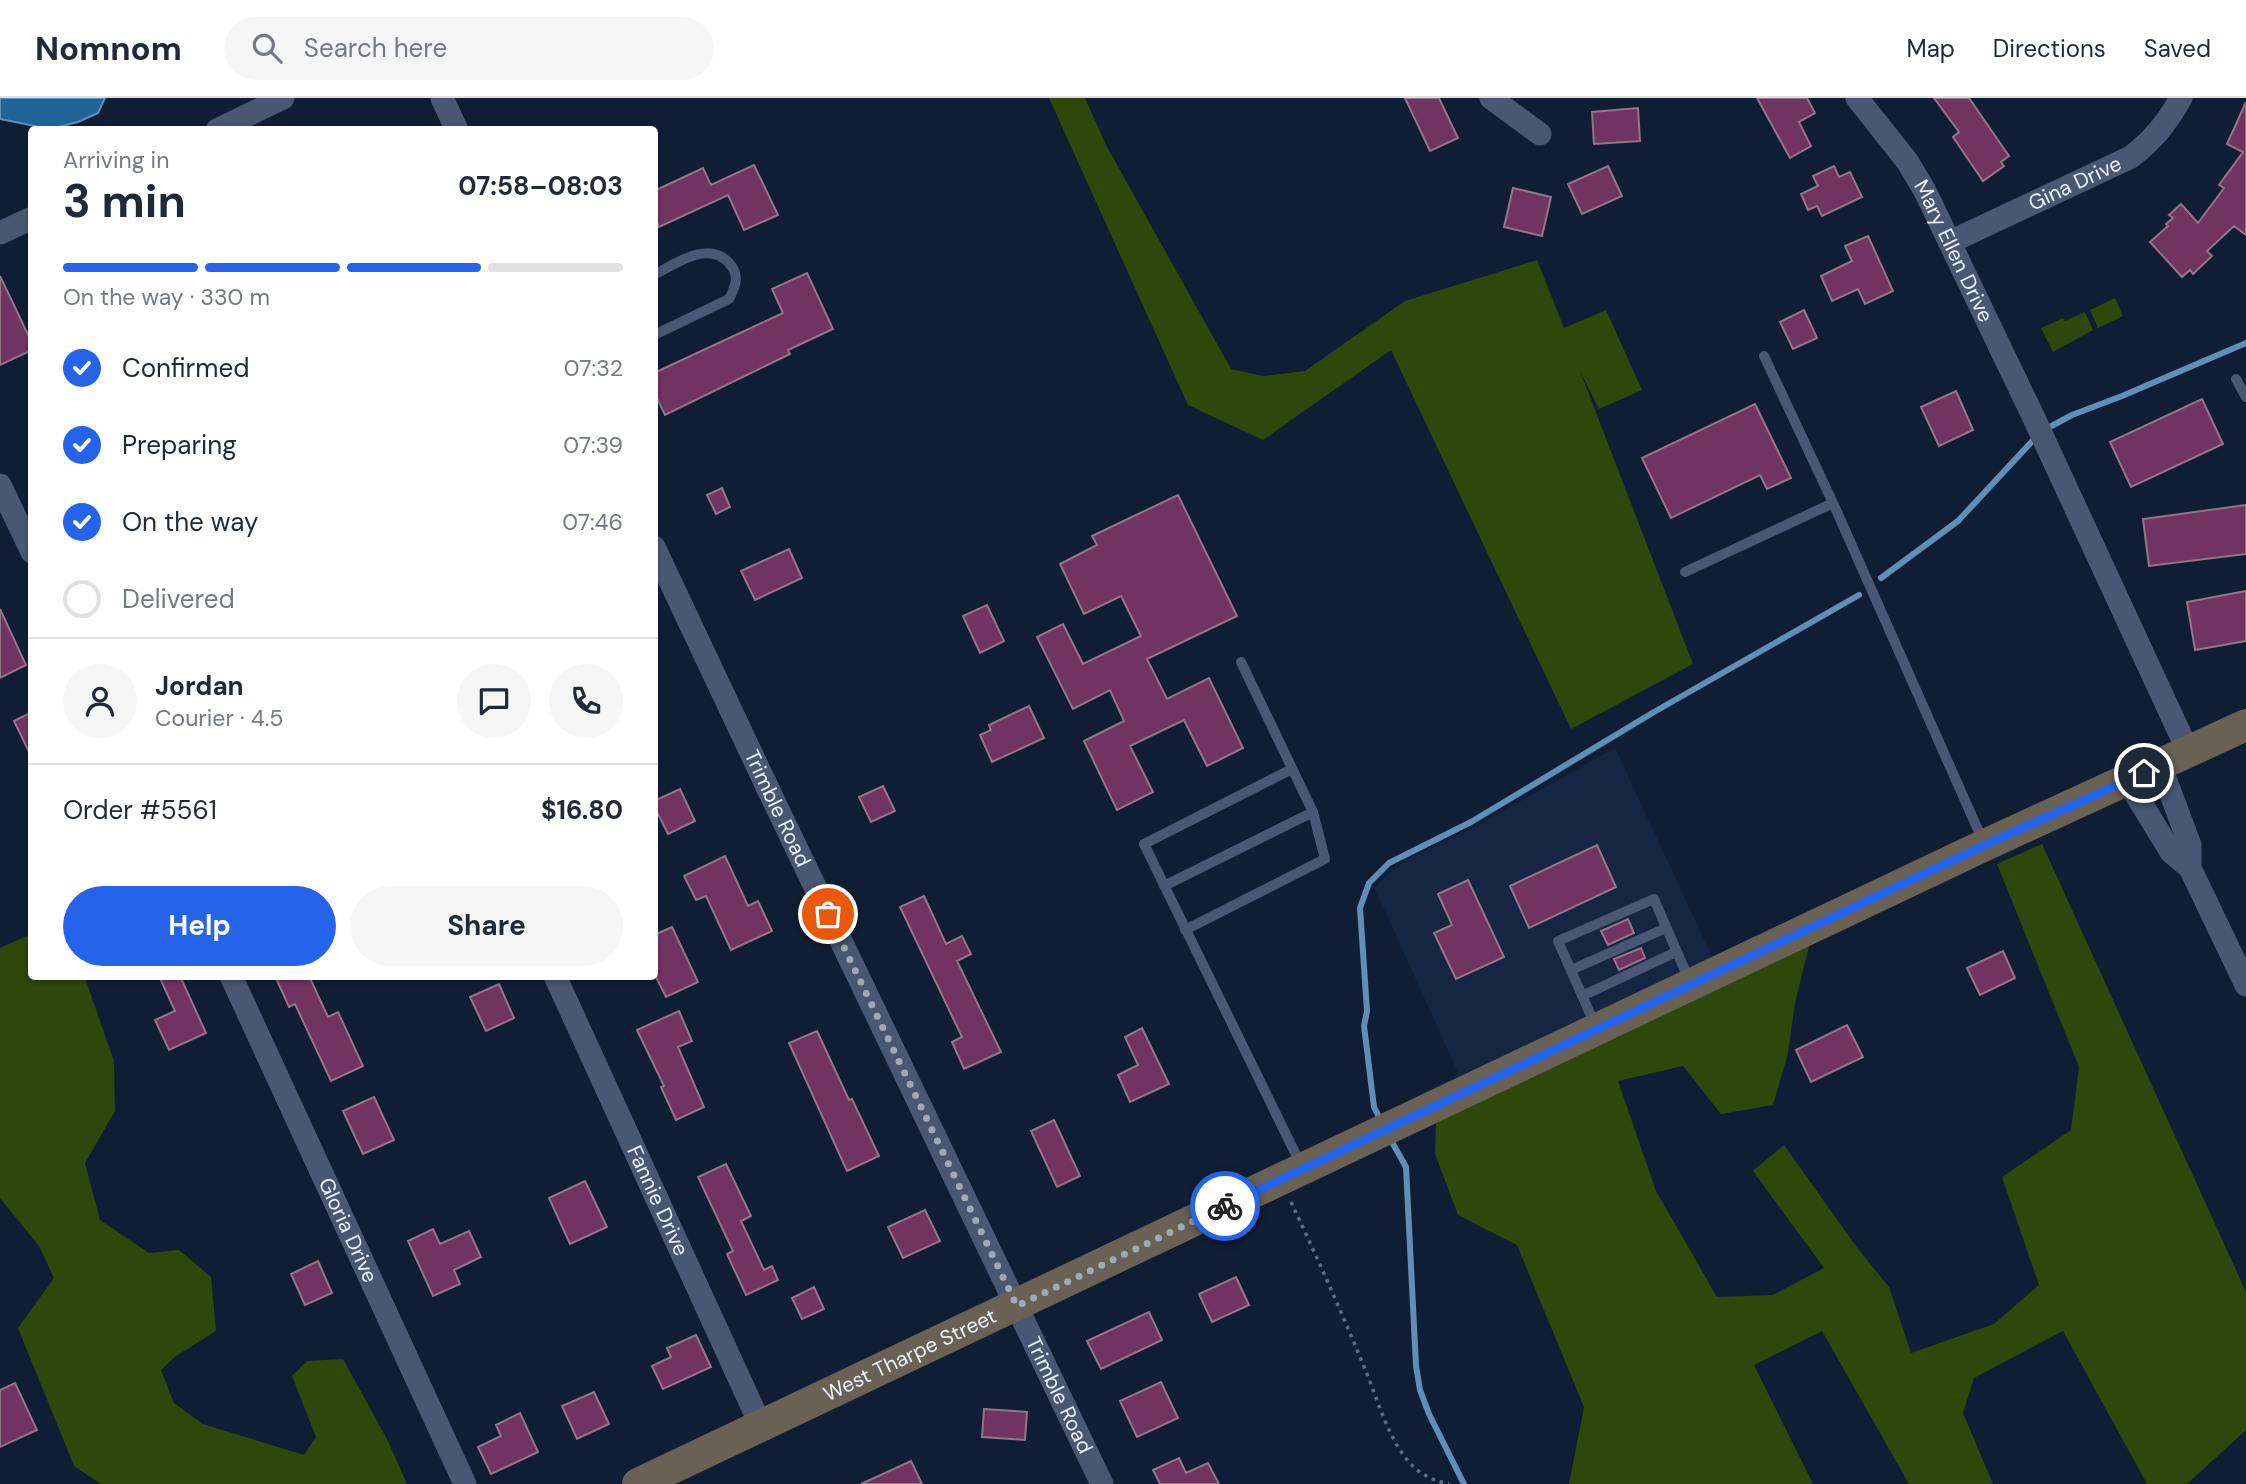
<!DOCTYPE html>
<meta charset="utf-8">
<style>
body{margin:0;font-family:"DM Sans",sans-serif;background:#f6f6f7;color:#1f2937;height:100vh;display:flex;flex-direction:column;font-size:26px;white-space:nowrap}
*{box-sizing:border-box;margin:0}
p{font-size:23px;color:#747a83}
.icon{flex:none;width:38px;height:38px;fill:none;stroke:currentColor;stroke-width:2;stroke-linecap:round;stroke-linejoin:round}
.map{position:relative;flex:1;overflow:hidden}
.sheet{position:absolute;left:28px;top:28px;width:630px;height:854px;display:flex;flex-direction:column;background:#fff;border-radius:7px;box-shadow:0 2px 5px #0004}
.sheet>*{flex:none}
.pin{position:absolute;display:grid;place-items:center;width:60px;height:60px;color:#fff;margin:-30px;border:4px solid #fff;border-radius:50%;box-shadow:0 2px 7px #0007}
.courier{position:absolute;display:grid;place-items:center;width:70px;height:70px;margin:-35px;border:5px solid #2563eb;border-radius:50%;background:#fff;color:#222;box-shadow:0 2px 9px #0007}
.head em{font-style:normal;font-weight:700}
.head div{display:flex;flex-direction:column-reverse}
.head{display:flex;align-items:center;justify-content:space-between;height:119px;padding:0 35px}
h1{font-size:46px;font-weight:700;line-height:52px}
.bar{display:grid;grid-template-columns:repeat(4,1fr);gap:10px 7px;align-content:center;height:84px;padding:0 35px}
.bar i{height:9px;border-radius:5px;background:#e0e1e3}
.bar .on{background:#2563eb}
.bar p{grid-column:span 4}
.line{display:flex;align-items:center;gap:18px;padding:0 35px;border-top:2px solid #e0e1e3}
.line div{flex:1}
.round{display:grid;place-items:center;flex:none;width:74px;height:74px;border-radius:37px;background:#f6f6f7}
ol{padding:0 35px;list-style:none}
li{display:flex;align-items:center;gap:21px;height:77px}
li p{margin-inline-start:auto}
li .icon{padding:7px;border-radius:50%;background:#2563eb;color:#fff;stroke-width:4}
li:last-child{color:#747a83}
li i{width:38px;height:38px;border:4px solid #e0e1e3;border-radius:50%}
.button{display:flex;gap:14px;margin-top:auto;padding:14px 35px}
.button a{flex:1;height:80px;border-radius:42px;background:#2563eb;color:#fff;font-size:28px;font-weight:700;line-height:80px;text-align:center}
.button a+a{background:#f6f6f7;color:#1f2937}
header{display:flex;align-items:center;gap:42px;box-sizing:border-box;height:98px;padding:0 35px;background:#fff;border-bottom:2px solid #e0e1e3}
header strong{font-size:33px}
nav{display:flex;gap:38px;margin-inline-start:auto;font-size:24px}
.search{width:490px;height:63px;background:#f6f6f7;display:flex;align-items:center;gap:18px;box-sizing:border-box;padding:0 24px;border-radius:38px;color:#747a83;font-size:26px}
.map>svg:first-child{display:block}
.built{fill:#152643}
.green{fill:#2d480a}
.water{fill:#206498;stroke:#5e8fb6;stroke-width:2}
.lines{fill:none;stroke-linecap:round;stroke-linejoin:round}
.stream{stroke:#5e8fb6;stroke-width:6}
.building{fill:#713361;stroke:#93748a;stroke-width:2}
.path{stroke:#606b7d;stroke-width:3.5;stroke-dasharray:3.5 5;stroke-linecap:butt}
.lane{stroke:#485873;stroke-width:10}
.street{stroke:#485873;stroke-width:23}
.secondary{stroke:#696153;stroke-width:32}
.done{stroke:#a0a8b7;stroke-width:7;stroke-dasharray:0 12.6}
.route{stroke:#2563eb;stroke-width:9}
.labels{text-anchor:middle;stroke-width:5;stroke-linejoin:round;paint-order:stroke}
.street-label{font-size:21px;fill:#edf3fd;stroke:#07142b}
</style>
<header>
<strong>Nomnom</strong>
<div class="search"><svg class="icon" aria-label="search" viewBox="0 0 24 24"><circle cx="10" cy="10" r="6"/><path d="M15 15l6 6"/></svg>Search here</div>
<nav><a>Map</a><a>Directions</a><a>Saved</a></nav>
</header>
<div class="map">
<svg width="2246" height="1386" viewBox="0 0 2246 1386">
<rect width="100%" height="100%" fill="#101e35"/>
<path class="built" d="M1615,650L1714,863L1462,983L1375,791L1382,781L1406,762L1471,731Z"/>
<path class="green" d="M1049,0H1085L1106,47L1231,271L1263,278L1305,273L1405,203L1537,162L1564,230L1606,212L1642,292L1599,311L1580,273L1693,566L1571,631L1391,252L1263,342L1188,307Z
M2115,200L2123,218L2098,230L2090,212Z
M2085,214L2093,232L2053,254L2041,230L2063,220L2065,223Z
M2042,746L2246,1194V1332L2187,1386H2147L2063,1233L1974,1280L1963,1315L1993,1386H1909L1822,1233L1754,1267L1813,1386H1569L1584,1309L1517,1147L1458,1117L1435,1056L1436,1023L1809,848L1795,905L1788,955L1773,1007L1721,1016L1683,968L1618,983L1656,1093L1717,1199L1773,1197L1824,1170L1753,1073L1784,1047L1858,1151L1889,1189L1911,1255L1994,1226L2039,1187L2002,1079L2071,1032L2079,969L1997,766Z
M31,836L32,878L87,879L85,880L114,963L115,1013L85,1065L100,1122L149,1155L179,1152L211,1179L216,1233L176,1258L161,1272L174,1305L203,1326L304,1357L316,1339L292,1278L307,1263L343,1261L387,1341L407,1386H101L74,1368L18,1230L54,1180L39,1148L0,1100V850Z"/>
<path class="water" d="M0,0H105L98,15L78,24L50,31L0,21Z"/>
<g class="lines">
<path class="stream" d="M2046,331L2072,317L2122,298L2246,245
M1881,480L1958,423L2037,338
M1379,1019L1374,1009L1364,928L1367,913L1360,810L1369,785L1389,765L1471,724L1654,614L1859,497
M1392,1044L1406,1069L1416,1268L1420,1292L1429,1316L1464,1386"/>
</g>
<path class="building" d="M1405,0H1439L1458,40L1430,53Z
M1757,0H1807L1815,15L1799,24L1811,48L1790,60Z
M1934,0H1969L2009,58L2001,64L2004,68L1983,83L1953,39L1959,34Z
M2246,4V137L2234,128L2207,153L2212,158L2193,176L2190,172L2182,179L2150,144L2168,128L2166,126L2173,120L2169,117L2181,106L2198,125L2224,90L2219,87L2243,54L2227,46Z
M1638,10L1640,43L1594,46L1592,14Z
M754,67L778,117L744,132L728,97L659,129L654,119V93L703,70L711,87Z
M1608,68L1622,98L1582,116L1568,86Z
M1834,68L1839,79L1850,74L1862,99L1822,118L1817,108L1808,112L1801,96L1818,88L1813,78Z
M1513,90L1551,99L1542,138L1504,129Z
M1868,138L1893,193L1865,206L1858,191L1832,203L1821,178L1852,163L1845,148Z
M807,175L833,231L788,252L790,256L665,317L654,294V275L783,215L772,191Z
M0,178L32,245V252L0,267Z
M1804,212L1817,240L1793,251L1780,224Z
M1956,293L1973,332L1939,348L1921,309Z
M2202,301L2223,346L2131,389L2110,344Z
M1755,306L1791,380L1767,391L1760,377L1671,420L1642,360Z
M722,390L730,409L716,416L707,397Z
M1178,397L1237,518L1147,561L1167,601L1209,580L1243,650L1207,668L1184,622L1130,648L1153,694L1117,712L1084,643L1124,623L1110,592L1073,611L1037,539L1063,526L1083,566L1141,538L1121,498L1084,516L1060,466L1097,447L1092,438Z
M2246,407V456L2149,468L2143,421Z
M789,451L802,480L755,502L741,473Z
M2246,493V543L2195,552L2187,504Z
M987,507L1004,543L980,555L963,518Z
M0,511L26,567L0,580Z
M1029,608L1044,640L992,664L980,637L991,632L989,627Z
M32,614V660L14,623Z
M883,688L895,713L871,724L859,699Z
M680,691L695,723L668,736L654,708V703Z
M1597,747L1616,789L1529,830L1510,788Z
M725,758L748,808L758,803L772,833L731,852L706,798L696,802L684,778Z
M1468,782L1504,859L1456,881L1434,835L1452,827L1438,796Z
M924,798L946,846L962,838L971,856L957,863L1001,954L964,971L952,944L962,939L900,809Z
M1628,821L1634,835L1608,847L1601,833Z
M672,829L698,884L666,899L654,875V837Z
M1641,850L1645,860L1619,872L1614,861Z
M2003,853L2015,880L1980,897L1967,870Z
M159,878H180L206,935L169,952L155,922L175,913Z
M275,878H309L328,919L338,914L363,968L331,983L295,906L289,909Z
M499,886L514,920L486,933L470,899Z
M679,913L692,943L678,949L704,1009L676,1022L661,989L664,988L637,932Z
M1847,927L1863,959L1811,984L1796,952Z
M1142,930L1169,986L1130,1004L1118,977L1138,967L1125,939Z
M817,933L849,1002L852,1001L879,1058L847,1073L789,945Z
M374,999L394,1042L363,1056L343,1013Z
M1054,1022L1080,1078L1057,1089L1031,1033Z
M726,1066L751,1118L741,1123L764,1172L772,1168L778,1182L746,1197L727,1156L733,1153L698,1079Z
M585,1083L607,1129L570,1146L549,1100Z
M925,1112L940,1143L903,1160L888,1129Z
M433,1131L440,1146L469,1133L481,1159L454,1172L460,1186L433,1198L408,1143Z
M318,1163L332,1195L305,1207L291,1176Z
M1236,1179L1249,1207L1212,1224L1199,1196Z
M814,1189L824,1211L802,1221L792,1200Z
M1149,1214L1162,1242L1101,1271L1087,1243Z
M696,1237L711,1269L663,1291L652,1268L671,1259L667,1250Z
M1161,1284L1178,1320L1137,1339L1120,1303Z
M15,1285L37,1332L0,1349V1292Z
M594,1294L609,1326L577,1341L562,1308Z
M984,1311L1027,1314L1025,1342L982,1339Z
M520,1315L538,1354L491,1376L478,1349L501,1338L496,1327Z
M1179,1360L1186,1375L1208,1365L1219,1386H1160L1153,1372Z
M911,1363L922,1386H861Z"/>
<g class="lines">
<path class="path" d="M1291,1104C1317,1159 1342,1215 1365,1271C1377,1300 1386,1334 1405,1359C1416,1375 1431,1382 1449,1386"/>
<path class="lane" d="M654,177C676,165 709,142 729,165C740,177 736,188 729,201L654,237
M1764,258L1833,405L1983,743
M2236,281L2246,299
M1685,474L1833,405
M1292,671L1144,746L1302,1069
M1164,788L1313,714
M1185,832L1325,761L1313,714L1241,564
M1571,872L1666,830
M1582,898L1676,854
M1596,929L1558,843L1654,801L1690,884"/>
<g class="street">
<path d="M442,0L457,32"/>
<path d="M1491,0L1540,36"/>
<path id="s1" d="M1857,0L1907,63L1925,93L2033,318L2188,653"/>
<path d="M217,32L283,0"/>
<path d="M0,135L32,120"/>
<path id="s2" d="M1950,144L2131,59C2153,42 2167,25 2181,0"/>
<path d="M0,387L32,454"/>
<path id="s3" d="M654,449L769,693L1102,1386"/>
<path d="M2160,667L2190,747V770L2246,887"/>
<path d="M2127,682L2171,754L2190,770"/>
<path id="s4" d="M231,878L465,1386"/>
<path id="s5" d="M555,878L761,1328"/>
</g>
<path class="secondary" id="s6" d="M638,1386L1985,747L2246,627"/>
</g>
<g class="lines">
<path class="done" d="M828,816L1017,1208L1225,1108"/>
<path class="route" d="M1225,1108L1985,747L2144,675"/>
</g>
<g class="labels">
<g class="street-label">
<text dy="7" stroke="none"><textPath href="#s2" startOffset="138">Gina Drive</textPath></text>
<text dy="7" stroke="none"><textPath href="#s1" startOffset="182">Mary Ellen Drive</textPath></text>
<text dy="7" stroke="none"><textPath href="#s3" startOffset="289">Trimble Road</textPath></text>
<text dy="7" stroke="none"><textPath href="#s5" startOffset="247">Fannie Drive</textPath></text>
<text dy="7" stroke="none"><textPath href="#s4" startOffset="280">Gloria Drive</textPath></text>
<text dy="7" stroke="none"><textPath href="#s6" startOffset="301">West Tharpe Street</textPath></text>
<text dy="7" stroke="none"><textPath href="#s3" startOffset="940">Trimble Road</textPath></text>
</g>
</g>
</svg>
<div class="pin" style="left:828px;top:816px;background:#ea580c"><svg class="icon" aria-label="bag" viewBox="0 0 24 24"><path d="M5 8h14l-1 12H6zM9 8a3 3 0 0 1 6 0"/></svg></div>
<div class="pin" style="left:2144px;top:675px;background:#1f2937"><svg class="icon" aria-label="home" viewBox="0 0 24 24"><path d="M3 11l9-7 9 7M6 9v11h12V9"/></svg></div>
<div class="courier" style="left:1225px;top:1108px"><svg class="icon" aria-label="bike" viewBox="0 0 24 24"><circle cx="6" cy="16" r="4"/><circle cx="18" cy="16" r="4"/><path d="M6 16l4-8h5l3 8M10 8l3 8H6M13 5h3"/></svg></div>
<section class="sheet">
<div class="head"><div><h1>3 min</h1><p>Arriving in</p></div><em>07:58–08:03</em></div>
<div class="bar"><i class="on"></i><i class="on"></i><i class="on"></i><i></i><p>On the way · 330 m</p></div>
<ol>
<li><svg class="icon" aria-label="check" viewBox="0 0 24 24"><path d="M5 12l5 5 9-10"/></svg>Confirmed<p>07:32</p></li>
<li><svg class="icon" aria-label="check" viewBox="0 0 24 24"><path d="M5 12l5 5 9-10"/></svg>Preparing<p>07:39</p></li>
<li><svg class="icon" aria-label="check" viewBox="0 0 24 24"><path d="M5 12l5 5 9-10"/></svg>On the way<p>07:46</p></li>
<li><i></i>Delivered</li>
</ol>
<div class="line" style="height:126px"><a class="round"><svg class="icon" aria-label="person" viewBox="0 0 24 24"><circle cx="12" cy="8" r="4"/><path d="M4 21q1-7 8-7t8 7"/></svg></a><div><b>Jordan</b><p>Courier · 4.5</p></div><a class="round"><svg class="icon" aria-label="chat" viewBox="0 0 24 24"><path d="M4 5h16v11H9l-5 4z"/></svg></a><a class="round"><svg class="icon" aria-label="phone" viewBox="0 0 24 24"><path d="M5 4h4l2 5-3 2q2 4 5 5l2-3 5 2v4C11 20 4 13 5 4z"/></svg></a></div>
<div class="line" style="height:91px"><div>Order #5561</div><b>$16.80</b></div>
<div class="button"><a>Help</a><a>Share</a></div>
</section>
</div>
